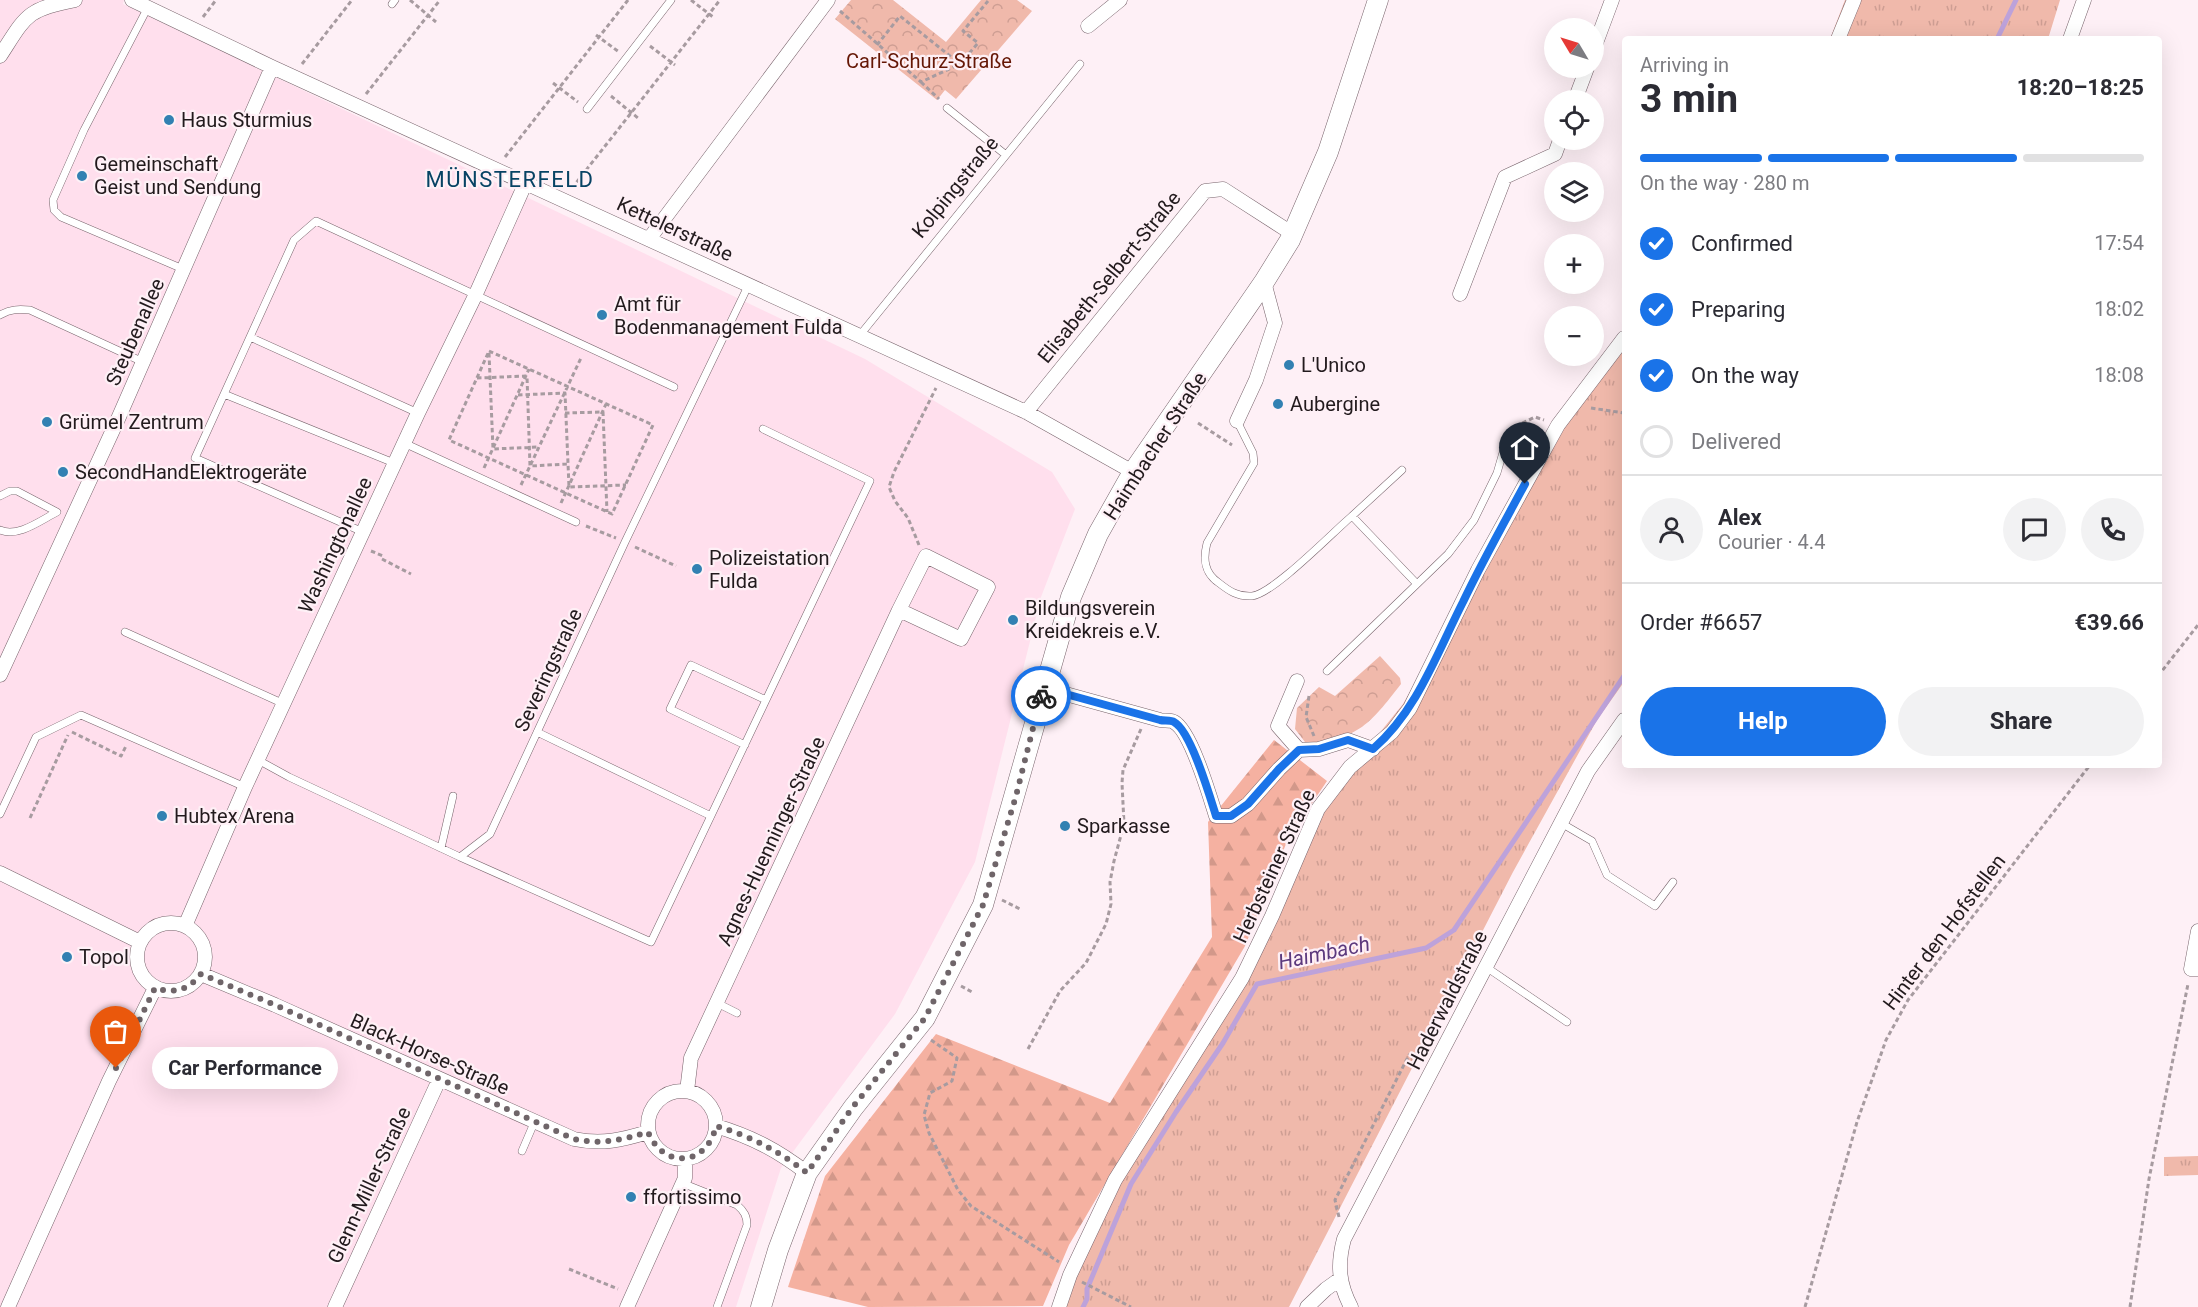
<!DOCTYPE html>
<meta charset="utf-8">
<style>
body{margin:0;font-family:Roboto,sans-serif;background:#f2f2f3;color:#2b2b33;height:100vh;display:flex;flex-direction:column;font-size:22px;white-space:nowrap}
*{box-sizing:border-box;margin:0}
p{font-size:20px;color:#7c7c81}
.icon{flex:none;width:33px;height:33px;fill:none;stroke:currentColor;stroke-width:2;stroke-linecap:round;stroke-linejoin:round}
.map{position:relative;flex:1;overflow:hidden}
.sheet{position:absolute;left:1622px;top:36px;width:540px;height:732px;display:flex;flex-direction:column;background:#fff;border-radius:6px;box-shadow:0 6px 24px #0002}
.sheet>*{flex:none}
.needle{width:39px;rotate:308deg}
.fabs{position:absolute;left:1544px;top:18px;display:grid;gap:12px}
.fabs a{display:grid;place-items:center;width:60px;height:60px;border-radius:50%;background:#fff;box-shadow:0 6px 24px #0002;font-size:30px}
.pin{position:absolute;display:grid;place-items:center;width:51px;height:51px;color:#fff;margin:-62px -26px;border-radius:50% 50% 50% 0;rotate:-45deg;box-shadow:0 0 6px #0007}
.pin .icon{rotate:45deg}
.courier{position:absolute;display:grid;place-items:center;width:60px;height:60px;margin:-30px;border:4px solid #1a73e8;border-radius:50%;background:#fff;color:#222;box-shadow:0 2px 8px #0007}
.bubble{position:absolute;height:42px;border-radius:21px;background:#fff;box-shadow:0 6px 24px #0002;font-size:20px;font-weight:700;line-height:42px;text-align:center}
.headline em{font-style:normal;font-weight:700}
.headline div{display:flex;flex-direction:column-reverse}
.headline{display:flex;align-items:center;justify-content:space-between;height:102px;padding:0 18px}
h1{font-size:39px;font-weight:700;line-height:45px}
.bar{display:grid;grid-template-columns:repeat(4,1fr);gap:9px 6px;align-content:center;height:72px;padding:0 18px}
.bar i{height:8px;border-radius:4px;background:#e1e1e2}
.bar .on{background:#1a73e8}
.bar p{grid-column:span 4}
.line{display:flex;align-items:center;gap:15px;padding:0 18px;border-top:2px solid #e1e1e2}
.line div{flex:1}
.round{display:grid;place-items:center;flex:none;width:63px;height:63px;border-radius:32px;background:#f2f2f3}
ol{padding:0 18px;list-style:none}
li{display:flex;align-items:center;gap:18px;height:66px}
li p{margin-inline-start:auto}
li .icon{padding:6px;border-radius:50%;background:#1a73e8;color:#fff;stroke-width:4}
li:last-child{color:#7c7c81}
li i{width:33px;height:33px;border:3px solid #e1e1e2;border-radius:50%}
.button{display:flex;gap:12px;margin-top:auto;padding:12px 18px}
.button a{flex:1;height:69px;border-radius:36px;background:#1a73e8;color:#fff;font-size:24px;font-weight:700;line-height:69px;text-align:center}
.button a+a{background:#f2f2f3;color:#2b2b33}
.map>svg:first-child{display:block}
.built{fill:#ffdfed}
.grass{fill:url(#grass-tufts)}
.forest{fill:url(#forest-firs)}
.park{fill:url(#park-crowns)}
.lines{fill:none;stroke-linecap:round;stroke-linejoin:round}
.stream{stroke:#bda2da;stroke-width:5}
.lane-casing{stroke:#78646c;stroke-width:8}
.street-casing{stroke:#78646c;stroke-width:15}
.secondary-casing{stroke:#78646c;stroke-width:21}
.path{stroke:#a79ba0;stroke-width:3;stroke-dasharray:4.5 3;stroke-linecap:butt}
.lane{stroke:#fff;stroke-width:7}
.street{stroke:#fff;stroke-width:14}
.secondary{stroke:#fff;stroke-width:20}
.done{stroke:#6f6569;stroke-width:6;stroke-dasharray:0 10.8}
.route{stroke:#1a73e8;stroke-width:8}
.poi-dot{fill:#3281b2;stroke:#fef0f6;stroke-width:2}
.labels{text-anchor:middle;stroke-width:4.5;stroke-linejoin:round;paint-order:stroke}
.park-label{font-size:20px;fill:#651705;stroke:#fef0f6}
.poi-label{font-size:20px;fill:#221a1d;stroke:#fef0f6;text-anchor:start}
.street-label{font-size:20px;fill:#221a1d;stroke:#fef0f6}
.water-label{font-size:21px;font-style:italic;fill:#5c397d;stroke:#fef0f6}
.quarter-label{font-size:22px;letter-spacing:1.5px;fill:#074364;stroke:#fef0f6}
</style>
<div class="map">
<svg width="2198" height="1307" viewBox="0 0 2198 1307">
<defs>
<pattern id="grass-tufts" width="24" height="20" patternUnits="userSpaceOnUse" patternTransform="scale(1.5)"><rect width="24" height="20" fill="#f0b9ab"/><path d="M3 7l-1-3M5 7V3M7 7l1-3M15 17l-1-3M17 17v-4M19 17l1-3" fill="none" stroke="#ce9e93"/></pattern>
<pattern id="forest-firs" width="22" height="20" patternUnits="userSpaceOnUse" patternTransform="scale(1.5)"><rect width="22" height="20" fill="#f5b1a1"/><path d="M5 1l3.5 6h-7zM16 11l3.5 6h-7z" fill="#d2988a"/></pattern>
<pattern id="park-crowns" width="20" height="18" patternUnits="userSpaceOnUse" patternTransform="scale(1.5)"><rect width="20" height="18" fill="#f0b9ab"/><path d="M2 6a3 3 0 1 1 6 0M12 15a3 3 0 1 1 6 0" fill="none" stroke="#ce9e93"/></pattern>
</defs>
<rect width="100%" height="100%" fill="#fef0f6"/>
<path class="built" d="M0,0H124L123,4L865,359L1052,472L1075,509L1041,597L975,862L895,1014L781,1168L736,1307H0Z"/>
<path class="grass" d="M1845,0H2060L2048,39H1830Z
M1624,341V682L1597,720L1513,872L1289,1307H1067V1299L1117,1177L1214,1024L1327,798L1403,704L1548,450Z
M2198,1156V1175L2164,1176V1157Z"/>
<path class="forest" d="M1274,740L1327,781L1288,839L1245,946L1069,1245L1043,1306L868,1307L788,1287L825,1176L936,1034L1110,1103L1212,937L1208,822Z"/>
<path class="park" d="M851,0H893L946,42L981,0H1017L1032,11L956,99L945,90L937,100L835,19Z
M1380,656L1400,678L1401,684C1369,725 1361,736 1308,746L1295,729L1297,708L1319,687L1335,696Z"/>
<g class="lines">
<path class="stream" d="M1997,39L2016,0
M1083,1307L1087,1299V1289L1131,1184L1176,1112L1223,1043L1257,984L1426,948L1454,930L1624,676"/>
<defs>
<path id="lane" d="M392,4L395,0
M147,9L84,130L53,200L54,210L61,217L183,269
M947,108L1006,155
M587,109L671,0
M0,315C11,309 18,309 30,310L143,362
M860,335L1080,64
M250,337L418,413
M224,394L394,463
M1237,421L1253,453L1254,463L1207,543C1203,559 1204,573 1219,583C1229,591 1238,597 1252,596C1273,594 1333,532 1352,516L1417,584
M404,443L576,522
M0,496L10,491H17L57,512C41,520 18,538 0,530
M1352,516L1402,470
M363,532L195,458L294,240L316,221L674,387
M125,632L284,704
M1327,671L1448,554L1474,520L1497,473L1506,442
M537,732L711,816
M745,745L670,709L691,665L766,700
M258,760L289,777L460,857L490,834L625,542L749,284
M0,814L36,737L81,715L245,787
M1561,823L1592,841L1607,875L1655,906L1673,882
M441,848L453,796
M460,857L651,942L870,481L763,429
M1486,967L1567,1022
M717,1003L737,1013
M522,1151L534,1123
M682,1183L737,1205C744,1211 747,1216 747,1225L717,1307"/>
<path id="street" d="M132,0L272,67L1026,412L1133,472
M1088,26L1120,0
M1838,39L1854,0
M2070,39L2084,0
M1593,51L1612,0
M0,56C26,16 26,9 75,0
M1575,100L1587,68
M649,239L828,0
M1460,294L1505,177L1555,154L1560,140
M1026,412L1205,191L1223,189L1293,234
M1237,421L1256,380L1275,323L1264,282
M0,675L118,419L272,67
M1297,681L1278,726L1299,750
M1044,688L1160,720C1164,721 1171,720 1174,722C1191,731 1210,797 1216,816H1231L1248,804L1279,769L1299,750L1319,749L1348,740L1373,749
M0,873L140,942
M137 957a34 34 0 1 1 68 0a34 34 0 1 1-68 0Z
M185,926L245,787L418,413L475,296L526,182
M2198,931L2191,969H2198
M201,974L275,1005L574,1139C601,1145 622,1140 648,1132
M687,1091L691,1058L899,610L926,556L988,587L961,639L899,610
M648 1125a34 34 0 1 1 68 0a34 34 0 1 1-68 0Z
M716,1126C752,1137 777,1150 807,1173
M8,1307L109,1081L155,988
M335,1307L439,1080
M627,1307L685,1178V1159
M1059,1307L1070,1275L1115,1180L1242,978L1272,916L1318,809L1350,767L1392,732L1410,708L1478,570L1558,425L1624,338
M1307,1307L1326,1289L1340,1279
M1351,1307C1339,1284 1337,1265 1344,1239L1588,771L1624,720"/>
<path id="secondary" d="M761,1307L778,1250L807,1173L853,1108L925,1018L983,905L1071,597L1098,534L1133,472L1264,282L1290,240L1328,152L1378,0"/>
</defs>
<use href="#lane" class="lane-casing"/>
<use href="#street" class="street-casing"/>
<use href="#secondary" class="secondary-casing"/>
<path class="path" d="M410,0L436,22
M691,0L713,17
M840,11L921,82L960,64L978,43L963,31L988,1
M203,17L216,0
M596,35L619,52
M877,45L900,16L960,64
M650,46L675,65
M302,64L352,0
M921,82L939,99
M553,83L578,102
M366,94L440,0
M611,96L638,118
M505,157L628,0
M572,188L720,0
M489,351L653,425L612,514L449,440Z
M489,353L493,449L539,447
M477,378L527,376L530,466L568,464
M518,395L565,393L569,487L626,485
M1591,408L1624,413
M565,413L603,412L607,512
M1198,423L1232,445
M1512,433L1516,426L1535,417L1544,420
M484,468L529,369
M521,485L581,358
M561,503L606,404
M586,526L616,538
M919,545L908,518L895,501L889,487L894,472L936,388
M635,547L676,566
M371,551L383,556
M382,559L411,574
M2158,676L2198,625
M1309,696L1306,717L1314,736
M72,732L121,756L126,746
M30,818L68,735
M1002,900L1022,910
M961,986L972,992
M931,1040L957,1058L952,1081L930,1093L924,1115L929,1133L958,1190L971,1206L1059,1262
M1028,1049L1060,991L1086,963L1106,924L1111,904L1110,882L1114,861L1124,824L1122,783L1123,770L1141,729
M1339,1217L1335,1200L1409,1055L1426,1050
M569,1269L618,1289
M1082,1282L1131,1307
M1805,1307L1857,1122L1886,1040L1908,1000L2090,765
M2130,1307L2149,1179L2188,984"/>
<use href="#lane" class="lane"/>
<use href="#street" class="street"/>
<use href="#secondary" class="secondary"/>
</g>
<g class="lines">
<path class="done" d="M116,1068L155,988C175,994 188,990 201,974L275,1005L574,1139C601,1145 622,1140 648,1132C664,1170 707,1166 716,1126C752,1137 777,1150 807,1173L852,1108L925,1018L983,905L1016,796L1041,696"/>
<path class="route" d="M1041,696L1044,688L1160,720C1164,721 1171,720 1174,722C1191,731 1210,797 1216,816H1231L1248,804L1279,769L1299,750L1319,749L1348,740L1373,749C1417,711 1437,653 1463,602C1482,562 1504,523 1525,484"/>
</g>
<g class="poi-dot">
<circle cx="169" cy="120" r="6"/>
<circle cx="82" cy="176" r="6"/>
<circle cx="602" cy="315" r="6"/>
<circle cx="1289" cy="365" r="6"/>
<circle cx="1278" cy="404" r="6"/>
<circle cx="47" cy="422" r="6"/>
<circle cx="63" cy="472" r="6"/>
<circle cx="697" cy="569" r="6"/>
<circle cx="1013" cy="620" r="6"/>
<circle cx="162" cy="816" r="6"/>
<circle cx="1065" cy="826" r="6"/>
<circle cx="67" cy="957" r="6"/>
<circle cx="631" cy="1197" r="6"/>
</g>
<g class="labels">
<g class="park-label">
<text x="929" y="68">Carl-Schurz-Straße</text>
</g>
<g class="poi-label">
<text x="181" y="127">Haus Sturmius</text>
<text x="94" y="171">Gemeinschaft<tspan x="94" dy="23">Geist und Sendung</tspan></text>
<text x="614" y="311">Amt für<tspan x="614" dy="23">Bodenmanagement Fulda</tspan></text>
<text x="1301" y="372">L'Unico</text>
<text x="1290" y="411">Aubergine</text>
<text x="59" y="429">Grümel Zentrum</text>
<text x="75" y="479">SecondHandElektrogeräte</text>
<text x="709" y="565">Polizeistation<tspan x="709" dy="23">Fulda</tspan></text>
<text x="1025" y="615">Bildungsverein<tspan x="1025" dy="23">Kreidekreis e.V.</tspan></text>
<text x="174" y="823">Hubtex Arena</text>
<text x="1077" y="833">Sparkasse</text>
<text x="79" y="964">Topol</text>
<text x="643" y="1204">ffortissimo</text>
</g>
<g class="street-label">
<text transform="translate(955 187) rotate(-51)" y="7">Kolpingstraße</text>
<text transform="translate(675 229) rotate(25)" y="7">Kettelerstraße</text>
<text transform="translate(1109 277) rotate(-51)" y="7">Elisabeth-Selbert-Straße</text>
<text transform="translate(135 332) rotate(-66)" y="7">Steubenallee</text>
<text transform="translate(1155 446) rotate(-57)" y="7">Haimbacher Straße</text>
<text transform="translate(335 545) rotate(-65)" y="7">Washingtonallee</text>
<text transform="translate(548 670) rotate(-65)" y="7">Severingstraße</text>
<text transform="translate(771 841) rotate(-65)" y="7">Agnes-Huenninger-Straße</text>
<text transform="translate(1274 866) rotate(-65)" y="7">Herbsteiner Straße</text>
<text transform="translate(1944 932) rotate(-53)" y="7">Hinter den Hofstellen</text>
<text transform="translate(1447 1000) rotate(-63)" y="7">Haderwaldstraße</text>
<text transform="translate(430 1054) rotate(24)" y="7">Black-Horse-Straße</text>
<text transform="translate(369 1185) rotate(-65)" y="7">Glenn-Miller-Straße</text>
</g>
<g class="water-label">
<text transform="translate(1324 953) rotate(-12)" y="7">Haimbach</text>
</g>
<g class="quarter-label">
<text x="510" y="187">MÜNSTERFELD</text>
</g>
</g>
</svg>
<div class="fabs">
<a><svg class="needle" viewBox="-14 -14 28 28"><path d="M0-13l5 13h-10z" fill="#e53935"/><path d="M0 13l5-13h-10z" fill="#7c7c81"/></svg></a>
<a><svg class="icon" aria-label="locate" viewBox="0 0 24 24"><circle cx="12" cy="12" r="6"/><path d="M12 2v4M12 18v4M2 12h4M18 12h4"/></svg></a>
<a><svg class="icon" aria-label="layers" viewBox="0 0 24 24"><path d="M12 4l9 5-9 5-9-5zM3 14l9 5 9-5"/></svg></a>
<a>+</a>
<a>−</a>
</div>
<div class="pin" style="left:116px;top:1068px;background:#ea580c"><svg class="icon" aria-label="bag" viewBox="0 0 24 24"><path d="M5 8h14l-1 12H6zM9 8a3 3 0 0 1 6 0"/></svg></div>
<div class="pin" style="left:1525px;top:484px;background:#1f2937"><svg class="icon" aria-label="home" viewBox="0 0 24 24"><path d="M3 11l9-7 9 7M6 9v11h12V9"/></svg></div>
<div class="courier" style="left:1041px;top:696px"><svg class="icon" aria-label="bike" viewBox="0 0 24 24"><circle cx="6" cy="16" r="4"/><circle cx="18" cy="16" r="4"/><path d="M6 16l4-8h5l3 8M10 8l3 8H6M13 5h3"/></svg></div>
<div class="bubble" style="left:152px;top:1047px;width:186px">Car Performance</div>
<section class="sheet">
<div class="headline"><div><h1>3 min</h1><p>Arriving in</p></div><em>18:20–18:25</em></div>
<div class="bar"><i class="on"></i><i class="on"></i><i class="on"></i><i></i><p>On the way · 280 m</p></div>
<ol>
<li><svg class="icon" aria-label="check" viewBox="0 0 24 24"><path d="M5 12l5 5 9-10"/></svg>Confirmed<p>17:54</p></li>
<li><svg class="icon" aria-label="check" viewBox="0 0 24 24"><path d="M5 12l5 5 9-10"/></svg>Preparing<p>18:02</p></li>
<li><svg class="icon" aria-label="check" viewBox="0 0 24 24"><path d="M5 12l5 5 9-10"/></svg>On the way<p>18:08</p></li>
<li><i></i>Delivered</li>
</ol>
<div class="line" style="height:108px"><a class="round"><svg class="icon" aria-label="person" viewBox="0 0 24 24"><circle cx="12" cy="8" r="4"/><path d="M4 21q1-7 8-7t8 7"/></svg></a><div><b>Alex</b><p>Courier · 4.4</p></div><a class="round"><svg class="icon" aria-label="chat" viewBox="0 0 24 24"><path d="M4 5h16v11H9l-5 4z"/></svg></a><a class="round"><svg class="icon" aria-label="phone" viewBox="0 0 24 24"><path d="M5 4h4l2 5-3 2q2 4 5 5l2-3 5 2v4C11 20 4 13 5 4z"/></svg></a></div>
<div class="line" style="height:78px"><div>Order #6657</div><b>€39.66</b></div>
<div class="button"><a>Help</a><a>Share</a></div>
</section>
</div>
